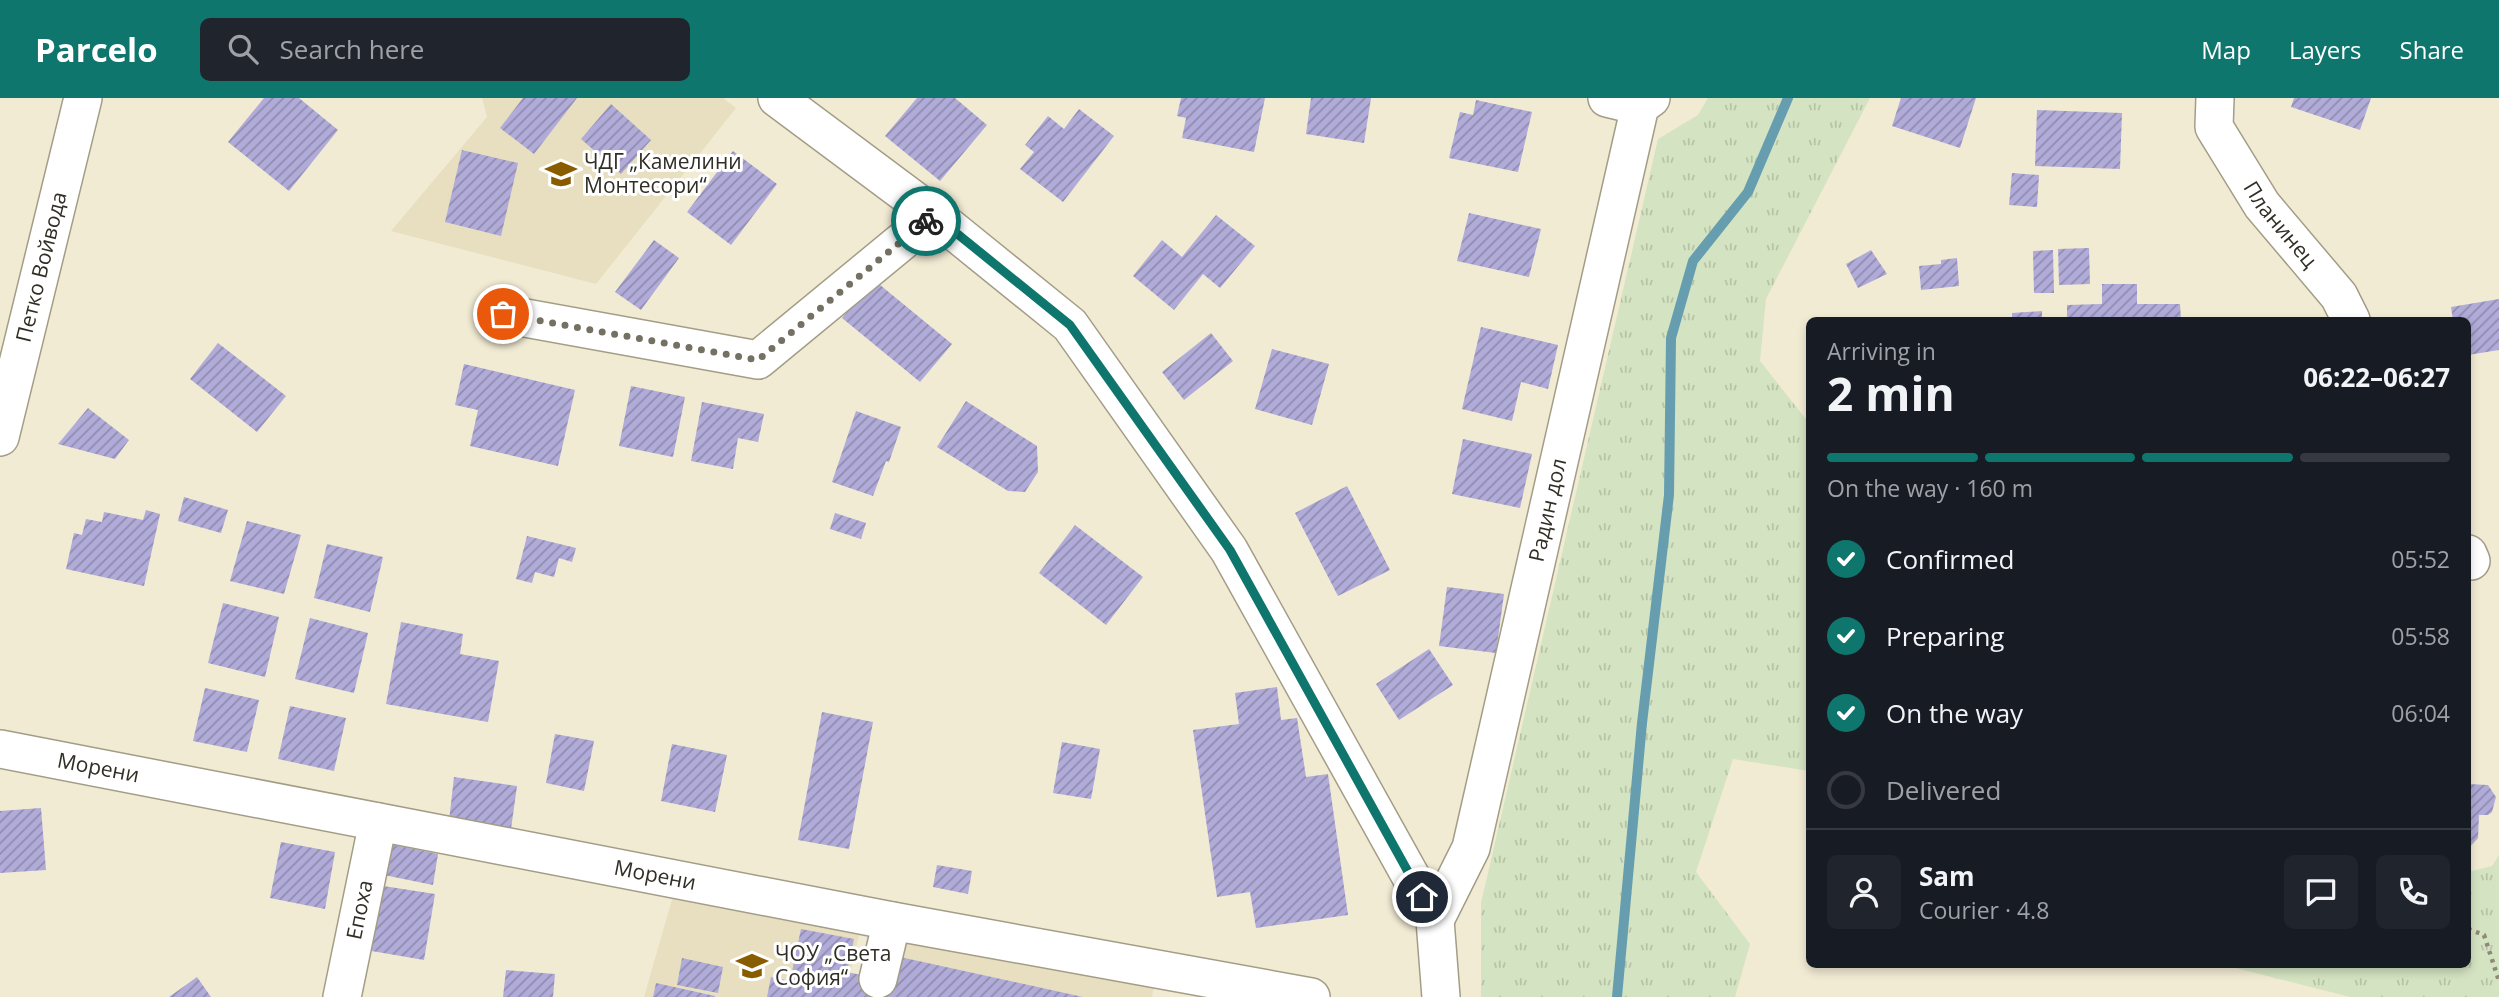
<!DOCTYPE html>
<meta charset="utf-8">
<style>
body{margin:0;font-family:"Open Sans",sans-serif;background:#20242c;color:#f1f3f6;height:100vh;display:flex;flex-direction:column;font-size:26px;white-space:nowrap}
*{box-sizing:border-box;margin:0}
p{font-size:23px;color:#9ea1a6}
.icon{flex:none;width:38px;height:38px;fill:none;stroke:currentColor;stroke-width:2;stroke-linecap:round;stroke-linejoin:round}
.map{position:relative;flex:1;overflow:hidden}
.details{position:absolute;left:1806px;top:219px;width:665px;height:651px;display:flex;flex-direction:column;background:#171b24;border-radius:10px;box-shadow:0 4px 10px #0003}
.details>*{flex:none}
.pin{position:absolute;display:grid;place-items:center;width:60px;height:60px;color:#fff;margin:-30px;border:4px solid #fff;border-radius:50%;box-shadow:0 2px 7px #0007}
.courier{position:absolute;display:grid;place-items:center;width:70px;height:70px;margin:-35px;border:5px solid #0f766e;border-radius:50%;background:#fff;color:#222;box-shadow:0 2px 9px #0007}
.headline em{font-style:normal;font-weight:700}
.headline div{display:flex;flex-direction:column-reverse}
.headline{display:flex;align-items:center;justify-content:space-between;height:119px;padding:0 21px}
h1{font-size:46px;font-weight:700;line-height:52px}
.bar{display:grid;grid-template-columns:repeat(4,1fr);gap:10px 7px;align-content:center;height:84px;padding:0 21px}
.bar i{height:9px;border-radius:5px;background:#363941}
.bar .on{background:#0f766e}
.bar p{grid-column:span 4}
.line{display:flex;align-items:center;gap:18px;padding:0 21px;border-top:2px solid #363941}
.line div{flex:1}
.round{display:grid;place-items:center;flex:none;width:74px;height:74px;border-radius:10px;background:#20242c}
ol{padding:0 21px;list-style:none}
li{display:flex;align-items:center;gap:21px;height:77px}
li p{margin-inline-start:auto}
li .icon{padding:7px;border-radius:50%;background:#0f766e;color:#fff;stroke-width:4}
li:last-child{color:#9ea1a6}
li i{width:38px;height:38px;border:4px solid #363941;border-radius:50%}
header{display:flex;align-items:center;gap:42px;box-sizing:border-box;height:98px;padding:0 35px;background:#0f766e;color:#fff}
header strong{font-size:33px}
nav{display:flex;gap:38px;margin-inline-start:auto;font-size:24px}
.search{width:490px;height:63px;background:#20242c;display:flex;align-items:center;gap:18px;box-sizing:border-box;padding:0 24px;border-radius:10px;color:#9ea1a6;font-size:26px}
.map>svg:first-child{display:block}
.built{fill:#e7dfc0}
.grass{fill:url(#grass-tufts)}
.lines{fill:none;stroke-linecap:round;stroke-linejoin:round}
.stream{stroke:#669eb0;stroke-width:10}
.building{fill:url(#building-hatch)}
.minor-casing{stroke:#a39d87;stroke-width:40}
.path{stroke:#8e8979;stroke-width:4.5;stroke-dasharray:3.5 5;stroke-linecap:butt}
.minor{stroke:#fff;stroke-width:37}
.done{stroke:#747062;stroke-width:7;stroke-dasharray:0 12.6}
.route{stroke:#0f766e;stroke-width:9}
.labels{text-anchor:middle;stroke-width:6;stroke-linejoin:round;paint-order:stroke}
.poi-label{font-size:21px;fill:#302e25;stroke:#fff;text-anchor:start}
.street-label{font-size:21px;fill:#302e25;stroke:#fff}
</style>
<header>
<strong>Parcelo</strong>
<div class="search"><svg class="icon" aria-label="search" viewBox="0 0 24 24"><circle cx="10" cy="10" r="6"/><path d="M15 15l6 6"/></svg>Search here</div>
<nav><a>Map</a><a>Layers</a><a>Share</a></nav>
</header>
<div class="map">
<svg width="2499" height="899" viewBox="0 0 2499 899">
<defs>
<pattern id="grass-tufts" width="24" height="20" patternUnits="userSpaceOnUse" patternTransform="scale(1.75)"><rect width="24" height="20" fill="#d4e3c2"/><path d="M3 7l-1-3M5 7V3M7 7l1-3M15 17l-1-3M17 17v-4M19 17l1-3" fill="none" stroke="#b6c3a7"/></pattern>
<pattern id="building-hatch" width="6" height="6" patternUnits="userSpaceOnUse" patternTransform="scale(1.75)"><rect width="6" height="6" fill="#b0abd8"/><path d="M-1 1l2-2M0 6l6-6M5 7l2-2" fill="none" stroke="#908caf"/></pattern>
</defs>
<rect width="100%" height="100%" fill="#f2ebd4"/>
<path class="built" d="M482,0H723L736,10L596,186L391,133L487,19Z
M673,798L859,837L845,899H644Z
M905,840L1155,885L1152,899H892Z"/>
<path class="grass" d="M1708,0H1870L1766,201L1760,263L1809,325V673L1733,661L1696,774L1750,846L1735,899H1481V805L1658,41L1698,17Z
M2499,757V899H2350L2220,866H2468V774L2492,768Z"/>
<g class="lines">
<path class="stream" d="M1617,899L1642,625L1669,397L1671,240L1693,163L1748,94L1788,0"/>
</g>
<path class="building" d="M264,0H299L338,32L289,93L228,44Z
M523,0H577L534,56L500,30Z
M917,0H955L987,27L940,83L885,38Z
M1181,0H1265L1254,54L1182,40L1186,20L1177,18Z
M1311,0H1371L1364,45L1306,36Z
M1901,0H1976L1960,50L1892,28Z
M2294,0H2371L2360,32L2291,9Z
M1476,2L1532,14L1518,74L1449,60L1460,14L1473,17Z
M611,6L651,42L621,76L581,41Z
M1079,11L1114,38L1063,104L1020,71L1034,54L1025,47L1048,18L1064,31Z
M2037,12L2122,15L2120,71L2035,68Z
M462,52L518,65L501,138L445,124Z
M733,53L777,86L731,147L687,114Z
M2012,75L2039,77L2037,109L2009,107Z
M1469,115L1541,131L1529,179L1457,163Z
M1216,117L1255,148L1220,190L1203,176L1174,212L1133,178L1162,142L1182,159Z
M654,142L679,160L641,212L615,194Z
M2089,150L2090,186L2059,187L2058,151Z
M1871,152L1887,176L1858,190L1846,166Z
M2053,152L2054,195H2034L2033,153Z
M1957,160L1959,188L1921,192L1919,168L1941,166V162Z
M874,182L952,246L920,284L842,220Z
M2102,186H2137V206H2180L2181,222H2067V207L2102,206Z
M2499,201V252L2468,257V222H2453L2451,209Z
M2042,213V222H2012V215Z
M1481,229L1558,247L1548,291L1521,284L1512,323L1462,311Z
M1211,235L1233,263L1184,302L1162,274Z
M218,245L286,298L257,334L190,281Z
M1272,251L1329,266L1312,327L1255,311Z
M464,266L575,292L558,368L470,348L478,312L455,307Z
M631,288L685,299L673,359L619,348Z
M966,303L1037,348L1038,374L1025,394L1008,393L937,349Z
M702,304L764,316L758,344L738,340L733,371L691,363Z
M88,310L129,342L115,361L58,346Z
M856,313L901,329L889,364L886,363L873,398L832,384Z
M1463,341L1532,356L1520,410L1452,396Z
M1347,388L1390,472L1338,498L1295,415Z
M184,399L228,412L221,435L178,423Z
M146,412L160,416L144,488L66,471L74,435L82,437L86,421L102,424L104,414L143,422Z
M835,415L866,425L861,441L830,431Z
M247,423L301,437L284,496L230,483Z
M1075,427L1143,479L1106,527L1039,475Z
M527,438L576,450L572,464L559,460L554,479L535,474L532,485L516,481Z
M327,446L383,459L370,514L314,500Z
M1447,489L1504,496L1496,555L1439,548Z
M223,505L279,519L265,579L208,565Z
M310,520L368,535L354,595L295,581Z
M401,524L463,536L460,556L499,563L488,624L386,606Z
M1429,551L1453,587L1399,622L1376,586Z
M1277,589L1281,622L1297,620L1306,679L1328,676L1348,817L1256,830L1250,794L1217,799L1193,632L1239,626L1235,595Z
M205,590L259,602L247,654L193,643Z
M290,608L346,620L334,673L278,661Z
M822,614L873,624L849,751L798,742Z
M555,636L594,643L584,693L546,685Z
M1062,644L1100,651L1091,701L1053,695Z
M672,646L727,657L715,714L661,703Z
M454,679L517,688L511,731L449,723Z
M2468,686L2488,687L2496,699L2492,714L2488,717H2479L2478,740L2468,751Z
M41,710L46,772L0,775V713Z
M281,744L335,754L325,811L270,800Z
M390,746L438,756L433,787L384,777Z
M937,767L972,773L968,796L933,789Z
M377,787L435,796L424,862L366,852Z
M801,831L854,841L847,874L895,884L900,859L1083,899H767L771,879L790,883Z
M682,860L723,869L718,895L677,887Z
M506,872L555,876L553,899H503Z
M197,879L211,899H169Z
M656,885L715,898V899H653Z"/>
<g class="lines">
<defs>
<g id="minor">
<path d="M777,0L934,117L1070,227L1229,452L1435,822L1441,899"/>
<path d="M1607,0L1640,8"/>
<path id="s1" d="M2215,0L2214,29L2262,107L2339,198L2351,222"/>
<path d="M503,216L758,262L934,117"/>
<path id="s2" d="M0,339L83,0"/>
<path d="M2468,456L2471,463"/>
<path id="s3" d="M0,651L892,823L1311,899"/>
<path id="s4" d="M1435,822L1471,750L1640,8L1651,0"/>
<path d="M878,881L892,823"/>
<path id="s5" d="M342,899L378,724"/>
</g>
</defs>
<use href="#minor" class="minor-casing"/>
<path class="path" d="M2468,831L2484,837L2499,883"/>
<use href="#minor" class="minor"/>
</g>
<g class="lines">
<path class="done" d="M503,216L758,262L926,123"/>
<path class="route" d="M926,123L934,117L1070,227L1230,452L1422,799"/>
</g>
<defs>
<symbol id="school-bare" viewBox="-9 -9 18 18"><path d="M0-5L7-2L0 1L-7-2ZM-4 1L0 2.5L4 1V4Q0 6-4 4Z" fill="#8a5c00" stroke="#fff" stroke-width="2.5" paint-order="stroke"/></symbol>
</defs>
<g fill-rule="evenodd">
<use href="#school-bare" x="539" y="54" width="44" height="44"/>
<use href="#school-bare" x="730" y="846" width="44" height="44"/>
</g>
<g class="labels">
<g class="poi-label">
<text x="584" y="71">ЧДГ „Камелини<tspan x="584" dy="24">Монтесори“</tspan></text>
<text x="775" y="863">ЧОУ „Света<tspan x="775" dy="24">София“</tspan></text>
</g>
<g class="street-label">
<text dy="7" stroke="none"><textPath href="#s1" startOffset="147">Планинец</textPath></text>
<text dy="7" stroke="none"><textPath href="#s2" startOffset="175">Петко Войвода</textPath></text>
<text dy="7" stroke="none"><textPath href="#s4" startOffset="427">Радин дол</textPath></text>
<text dy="7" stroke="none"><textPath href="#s3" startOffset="100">Морени</textPath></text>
<text dy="7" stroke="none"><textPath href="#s3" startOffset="667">Морени</textPath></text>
<text dy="7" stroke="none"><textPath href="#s5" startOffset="89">Епоха</textPath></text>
</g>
</g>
</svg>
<div class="pin" style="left:503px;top:216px;background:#ea580c"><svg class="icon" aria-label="bag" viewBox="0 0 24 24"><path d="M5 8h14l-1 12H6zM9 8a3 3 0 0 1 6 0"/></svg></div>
<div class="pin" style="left:1422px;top:799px;background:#1f2937"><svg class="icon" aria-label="home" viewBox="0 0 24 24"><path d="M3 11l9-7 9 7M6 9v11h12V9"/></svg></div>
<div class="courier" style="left:926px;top:123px"><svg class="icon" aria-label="bike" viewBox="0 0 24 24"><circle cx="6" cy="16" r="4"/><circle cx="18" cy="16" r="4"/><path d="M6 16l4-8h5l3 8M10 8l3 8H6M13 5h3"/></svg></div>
<section class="details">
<div class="headline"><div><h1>2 min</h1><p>Arriving in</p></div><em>06:22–06:27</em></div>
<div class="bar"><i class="on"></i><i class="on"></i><i class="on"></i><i></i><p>On the way · 160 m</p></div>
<ol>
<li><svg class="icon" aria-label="check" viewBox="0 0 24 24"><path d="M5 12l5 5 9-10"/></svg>Confirmed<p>05:52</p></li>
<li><svg class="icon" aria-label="check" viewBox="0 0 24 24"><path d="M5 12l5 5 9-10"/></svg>Preparing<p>05:58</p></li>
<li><svg class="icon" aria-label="check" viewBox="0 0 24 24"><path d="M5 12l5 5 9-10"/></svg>On the way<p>06:04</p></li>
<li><i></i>Delivered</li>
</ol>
<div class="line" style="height:126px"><a class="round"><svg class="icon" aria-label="person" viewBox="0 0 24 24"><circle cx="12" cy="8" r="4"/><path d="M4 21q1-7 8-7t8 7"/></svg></a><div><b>Sam</b><p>Courier · 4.8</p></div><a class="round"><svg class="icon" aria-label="chat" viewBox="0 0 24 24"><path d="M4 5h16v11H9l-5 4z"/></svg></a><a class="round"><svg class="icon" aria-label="phone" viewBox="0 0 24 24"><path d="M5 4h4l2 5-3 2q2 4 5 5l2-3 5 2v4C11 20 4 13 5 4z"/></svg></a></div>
</section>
</div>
